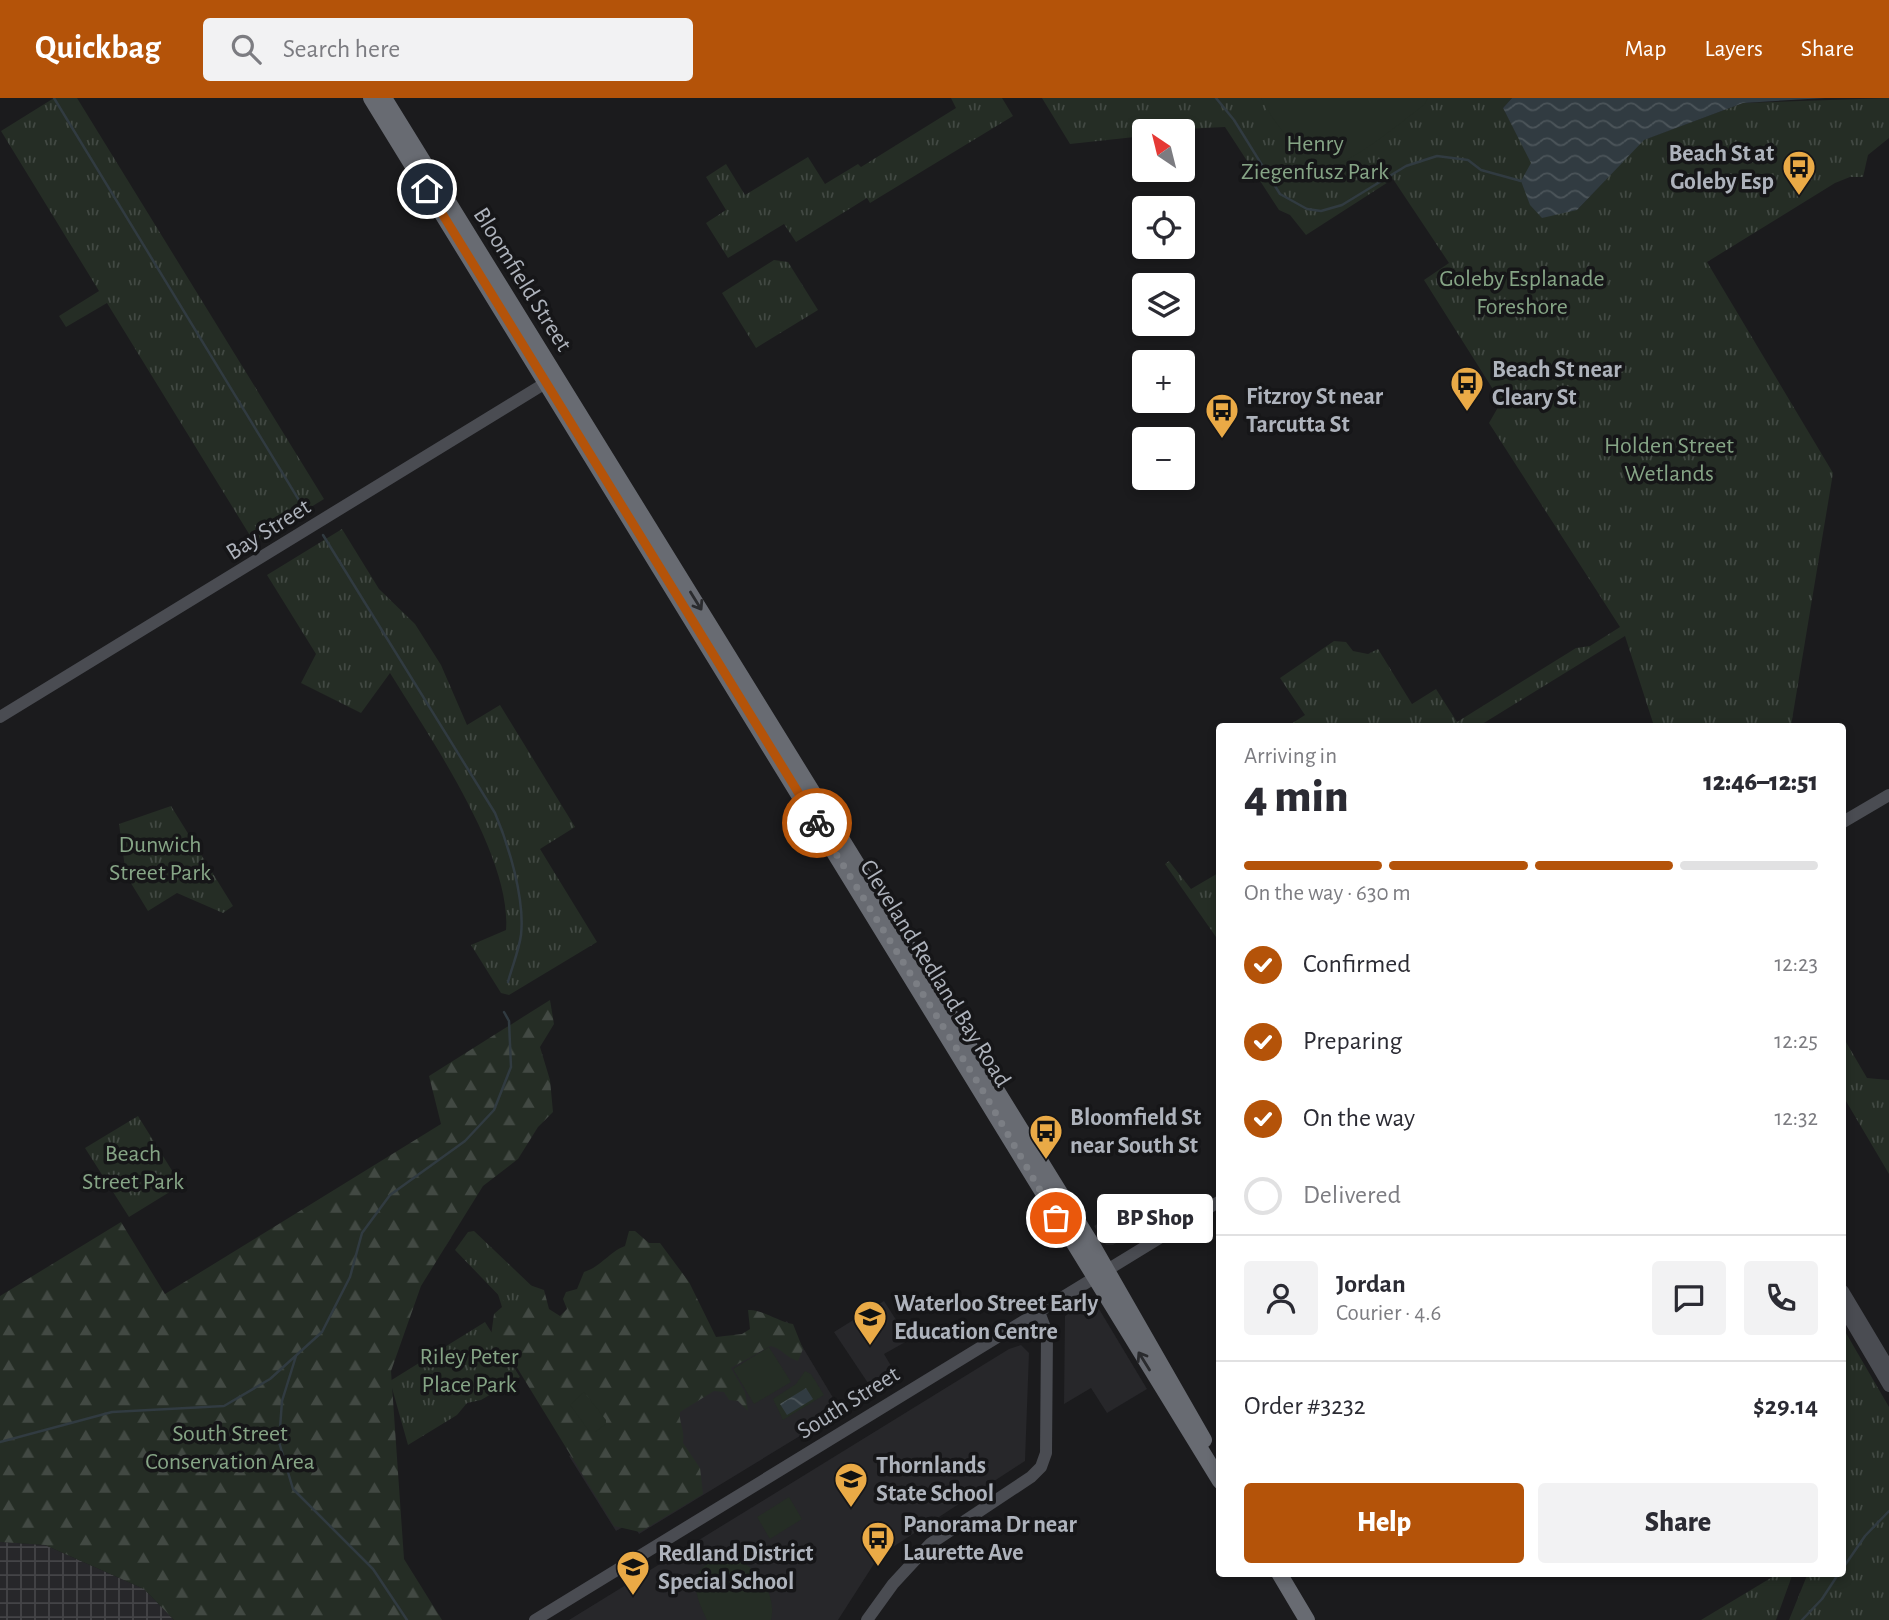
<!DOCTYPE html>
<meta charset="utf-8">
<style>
body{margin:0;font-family:"Alegreya Sans",sans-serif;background:#f2f2f3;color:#2b2b33;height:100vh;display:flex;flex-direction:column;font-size:26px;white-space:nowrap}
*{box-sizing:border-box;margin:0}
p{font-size:23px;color:#7c7c81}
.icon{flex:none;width:38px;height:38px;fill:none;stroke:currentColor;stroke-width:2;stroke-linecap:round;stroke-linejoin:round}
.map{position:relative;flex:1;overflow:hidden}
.side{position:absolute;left:1216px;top:625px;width:630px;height:854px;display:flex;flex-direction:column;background:#fff;border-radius:7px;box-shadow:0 4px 10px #0003}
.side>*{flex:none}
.needle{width:46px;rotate:325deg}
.buttons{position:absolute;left:1132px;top:21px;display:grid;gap:14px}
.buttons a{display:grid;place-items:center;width:63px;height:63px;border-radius:7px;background:#fff;box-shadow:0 4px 10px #0003;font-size:35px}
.pin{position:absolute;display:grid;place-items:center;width:60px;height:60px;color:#fff;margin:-30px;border:4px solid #fff;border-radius:50%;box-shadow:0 2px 7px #0007}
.courier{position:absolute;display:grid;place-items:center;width:70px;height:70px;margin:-35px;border:5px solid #b45309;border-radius:50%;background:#fff;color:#222;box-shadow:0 2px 9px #0007}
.bubble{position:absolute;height:49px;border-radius:7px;background:#fff;box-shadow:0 4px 10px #0003;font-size:23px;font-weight:800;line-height:49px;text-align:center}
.overview em{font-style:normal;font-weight:800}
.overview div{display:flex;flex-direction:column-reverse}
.overview{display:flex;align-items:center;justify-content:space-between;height:119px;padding:0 28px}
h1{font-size:46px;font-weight:800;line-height:52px}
.bar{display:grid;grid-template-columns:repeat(4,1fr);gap:10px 7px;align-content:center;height:84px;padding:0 28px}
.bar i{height:9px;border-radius:5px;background:#e1e1e2}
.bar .active{background:#b45309}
.bar p{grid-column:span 4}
.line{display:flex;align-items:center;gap:18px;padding:0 28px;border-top:2px solid #e1e1e2}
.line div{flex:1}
.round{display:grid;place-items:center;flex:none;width:74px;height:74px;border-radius:7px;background:#f2f2f3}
ol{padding:0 28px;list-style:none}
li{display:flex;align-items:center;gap:21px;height:77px}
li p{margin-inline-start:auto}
li .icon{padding:7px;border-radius:50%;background:#b45309;color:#fff;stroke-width:4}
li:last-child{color:#7c7c81}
li i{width:38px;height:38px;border:4px solid #e1e1e2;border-radius:50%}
.primary-button{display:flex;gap:14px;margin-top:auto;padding:14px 28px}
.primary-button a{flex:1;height:80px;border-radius:7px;background:#b45309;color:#fff;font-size:28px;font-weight:800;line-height:80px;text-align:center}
.primary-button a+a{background:#f2f2f3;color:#2b2b33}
header{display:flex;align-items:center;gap:42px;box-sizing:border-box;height:98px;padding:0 35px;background:#b45309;color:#fff}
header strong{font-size:33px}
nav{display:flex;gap:38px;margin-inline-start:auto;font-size:24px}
.search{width:490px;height:63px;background:#f2f2f3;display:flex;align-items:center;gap:18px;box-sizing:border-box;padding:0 24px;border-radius:7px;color:#7c7c81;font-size:26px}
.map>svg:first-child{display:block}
.built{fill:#27272a}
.industrial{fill:url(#industrial-grid)}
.forest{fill:url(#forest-firs)}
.park{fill:url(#park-tufts)}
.garden{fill:#252d25}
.water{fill:url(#water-waves)}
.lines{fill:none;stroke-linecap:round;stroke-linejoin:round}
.stream{stroke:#313b41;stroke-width:2.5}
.secondary{stroke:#4a4c52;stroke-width:12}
.highway{stroke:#686b72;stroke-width:16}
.oneway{stroke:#2a2b2e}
.done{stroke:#7b7e84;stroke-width:7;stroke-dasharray:0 12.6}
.route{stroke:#b45309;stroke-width:9}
.labels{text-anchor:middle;stroke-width:7;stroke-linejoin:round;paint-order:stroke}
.park-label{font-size:24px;fill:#86a586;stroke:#161618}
.poi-label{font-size:24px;font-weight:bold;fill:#aeb3bc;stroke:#161618;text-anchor:start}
.street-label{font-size:24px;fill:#aeb3bc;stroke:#161618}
</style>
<header>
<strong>Quickbag</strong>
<div class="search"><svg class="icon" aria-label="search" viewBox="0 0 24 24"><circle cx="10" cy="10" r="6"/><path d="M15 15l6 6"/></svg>Search here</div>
<nav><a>Map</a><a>Layers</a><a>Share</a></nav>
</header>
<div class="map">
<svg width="1889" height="1522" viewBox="0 0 1889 1522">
<defs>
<pattern id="industrial-grid" width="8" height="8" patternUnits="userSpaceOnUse" patternTransform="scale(1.75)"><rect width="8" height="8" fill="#27272a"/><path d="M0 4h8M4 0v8" fill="none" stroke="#444447"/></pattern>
<pattern id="forest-firs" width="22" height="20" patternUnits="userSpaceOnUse" patternTransform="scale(1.75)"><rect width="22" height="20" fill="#252d25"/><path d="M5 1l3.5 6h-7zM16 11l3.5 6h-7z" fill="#424943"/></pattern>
<pattern id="park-tufts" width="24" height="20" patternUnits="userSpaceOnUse" patternTransform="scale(1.75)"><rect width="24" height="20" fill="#252d25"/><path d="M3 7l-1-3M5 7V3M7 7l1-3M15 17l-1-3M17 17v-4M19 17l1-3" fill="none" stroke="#424943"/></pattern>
<pattern id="water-waves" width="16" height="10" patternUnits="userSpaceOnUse" patternTransform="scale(1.75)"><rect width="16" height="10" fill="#313b41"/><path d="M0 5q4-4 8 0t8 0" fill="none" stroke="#4c555a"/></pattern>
</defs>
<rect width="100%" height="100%" fill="#1b1b1d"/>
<path class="built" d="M1132,1105L1146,1127L1113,1147H1106L1094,1128Z
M1093,1201L1147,1291L1107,1315L1091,1290L1064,1306L1065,1218Z
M884,1203L909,1242L884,1256L897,1278L872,1291L834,1234Z
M787,1223L841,1313L639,1436L632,1424L616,1433L569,1358Z
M1021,1247L1029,1255L1025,1363L879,1458L838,1522H569L1009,1251Z"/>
<path class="industrial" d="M0,1444L45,1447L144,1491L174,1522H0Z"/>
<path class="forest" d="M550,902L554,926L540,949L550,982L553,1014L538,1029L518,1061L483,1088L421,1188L391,1273L404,1461L442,1522H174L144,1491L45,1447L0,1444V1198L121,1124L165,1196L441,1026L429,978Z
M629,1133H635L649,1145H660L689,1184L716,1239L742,1236L750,1231L748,1212C762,1211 777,1223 793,1226L803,1251L798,1263C786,1260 782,1250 770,1248L731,1270L745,1294L748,1313L738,1303L729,1302L724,1294L714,1293L680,1314C679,1327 685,1331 683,1345L700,1370L703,1396L640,1434L614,1428L516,1268L500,1265L490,1245L494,1216L502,1209L496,1190L521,1184L544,1192L549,1211L560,1218L567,1211L563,1201L566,1194L577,1191L584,1174C602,1168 609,1154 625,1148Z"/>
<path class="park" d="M54,0H77L324,401L254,444L107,205L66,229L59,218L99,193L1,33Z
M951,0H1002L1013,18L870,105L867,100L796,144L784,126L728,160L706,125L726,112L706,79L726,66L745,97L808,59L825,86L858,66L861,69L956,10Z
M1042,0H1512L1503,10L1532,65L1577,112L1643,42L1743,5L1889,0V40L1868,57L1863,79H1850L1835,85L1707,164L1833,375L1791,628H1654L1625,538L1479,628H1288L1305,617L1280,580L1334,543L1346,544L1353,553L1368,556L1378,551L1412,606L1436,591L1457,624L1576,550L1590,548L1620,529L1489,325L1501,304L1424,182L1449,165L1393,81L1306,137L1290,117L1279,112L1225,29L1144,33V38L1070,46Z
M774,162L788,164L818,212L756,250L722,195Z
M342,431L379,491L415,526L441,567L467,627L500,607L575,729L540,751L597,844L509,897L501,895L471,847L506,832C512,758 429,638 390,575L361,615L301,585L316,556L267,477Z
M171,708L233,808L223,815L177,795L148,813L126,777L119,726Z
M1169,763L1191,791L1220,774V836L1216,839L1165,766Z
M1843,939L1867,980L1889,982V1076L1843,998Z
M138,1018L181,1087L129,1119L85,1050Z
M474,1133L536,1192L510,1209L455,1152L468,1134Z
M485,1224L520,1279L481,1302L467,1305L457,1317L408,1347L390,1283Z
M1843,1230L1889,1309V1522H1789L1808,1475H1843Z
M1779,1475H1793L1776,1522H1701Z"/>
<path class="garden" d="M1261,0H1428L1424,7C1406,20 1341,76 1320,69C1305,64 1297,51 1288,40C1278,27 1268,15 1261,0Z
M769,1249L791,1284L754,1306L733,1271Z
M805,1273L811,1276L824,1297L783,1322L773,1301L796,1286Z
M584,1294L606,1322V1326L595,1334H590L570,1307Z
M789,1399L802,1421L770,1441L757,1419Z
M724,1458C752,1461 778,1493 771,1522H707C693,1494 686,1469 724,1458Z"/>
<path class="water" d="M1512,0H1825L1743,5L1644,42L1577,112L1542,120L1530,107L1521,83L1531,65L1503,10Z
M806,1290L813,1301L787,1317L780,1306Z"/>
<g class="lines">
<path class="stream" d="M54,0L308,417
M1216,0L1234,22L1280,96L1307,111L1321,113L1342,107L1406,68L1437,58L1468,62L1481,72L1521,83
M323,437L495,715C509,748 525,801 521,837C519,852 512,869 508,884
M296,1258L282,1303L279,1344L293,1391L373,1471L407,1522
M0,1344L112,1314L224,1308L270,1281L322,1234L350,1179L362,1135L390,1097L465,1043L494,1012L511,969L509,923L504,914
M1843,1470L1865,1438L1889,1413
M1802,1522L1822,1501L1839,1475"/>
<path class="secondary" d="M0,619L552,281
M1843,724L1889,697
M1843,1193L1889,1270
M1843,1210L1889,1288
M535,1522L1220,1103
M867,1522L893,1486L930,1446L1031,1379L1041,1369L1046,1355L1047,1235L1039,1214"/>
<path class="highway" d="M371,0L1220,1383
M384,0L1094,1150L1204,1342
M1279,1475L1307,1522"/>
</g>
<defs><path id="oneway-shaft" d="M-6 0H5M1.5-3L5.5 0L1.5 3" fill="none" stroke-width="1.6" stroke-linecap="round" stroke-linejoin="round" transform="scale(1.75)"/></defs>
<g class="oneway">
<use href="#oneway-shaft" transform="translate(696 503) rotate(58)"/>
<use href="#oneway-shaft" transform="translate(1144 1263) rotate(-122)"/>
</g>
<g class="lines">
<path class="done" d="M817,725L983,993L1056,1120"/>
<path class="route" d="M427,91L817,725"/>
</g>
<defs>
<symbol id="bus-pin" viewBox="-11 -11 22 30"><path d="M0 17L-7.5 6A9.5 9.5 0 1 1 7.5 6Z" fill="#eaaa46" stroke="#161618"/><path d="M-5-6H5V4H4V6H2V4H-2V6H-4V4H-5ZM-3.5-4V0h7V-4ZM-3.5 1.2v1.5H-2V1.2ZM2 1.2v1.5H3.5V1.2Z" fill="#111"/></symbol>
<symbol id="school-pin" viewBox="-11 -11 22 30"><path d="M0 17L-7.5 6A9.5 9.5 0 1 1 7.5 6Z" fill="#eaaa46" stroke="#161618"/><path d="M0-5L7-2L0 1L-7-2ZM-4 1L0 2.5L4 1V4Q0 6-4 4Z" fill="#111"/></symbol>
</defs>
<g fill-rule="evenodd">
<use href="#bus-pin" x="1780" y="50" width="38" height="52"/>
<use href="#bus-pin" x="1448" y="266" width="38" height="52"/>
<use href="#bus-pin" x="1203" y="293" width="38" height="52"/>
<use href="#bus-pin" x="1027" y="1014" width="38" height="52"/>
<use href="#school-pin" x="851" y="1200" width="38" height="52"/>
<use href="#school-pin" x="832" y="1362" width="38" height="52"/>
<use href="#bus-pin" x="859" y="1421" width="38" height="52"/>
<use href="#school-pin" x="614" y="1450" width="38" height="52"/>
</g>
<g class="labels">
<g class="park-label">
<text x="1315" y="53">Henry<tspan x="1315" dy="28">Ziegenfusz Park</tspan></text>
<text x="1522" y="188">Goleby Esplanade<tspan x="1522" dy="28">Foreshore</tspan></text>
<text x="1669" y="355">Holden Street<tspan x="1669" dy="28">Wetlands</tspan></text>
<text x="160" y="754">Dunwich<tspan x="160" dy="28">Street Park</tspan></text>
<text x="133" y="1063">Beach<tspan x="133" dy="28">Street Park</tspan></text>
<text x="469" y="1266">Riley Peter<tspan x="469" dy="28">Place Park</tspan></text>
<text x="230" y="1343">South Street<tspan x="230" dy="28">Conservation Area</tspan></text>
</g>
<g class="poi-label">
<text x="1774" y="63" text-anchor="end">Beach St at<tspan x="1774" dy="28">Goleby Esp</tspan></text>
<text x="1492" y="279">Beach St near<tspan x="1492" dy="28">Cleary St</tspan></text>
<text x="1246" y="306">Fitzroy St near<tspan x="1246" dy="28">Tarcutta St</tspan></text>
<text x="1070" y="1027">Bloomfield St<tspan x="1070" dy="28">near South St</tspan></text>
<text x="894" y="1213">Waterloo Street Early<tspan x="894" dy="28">Education Centre</tspan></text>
<text x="876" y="1375">Thornlands<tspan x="876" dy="28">State School</tspan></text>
<text x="903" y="1434">Panorama Dr near<tspan x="903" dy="28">Laurette Ave</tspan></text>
<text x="658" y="1463">Redland District<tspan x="658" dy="28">Special School</tspan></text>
</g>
<g class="street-label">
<text transform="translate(523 181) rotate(58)" y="8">Bloomfield Street</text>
<text transform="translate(268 431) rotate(-32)" y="8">Bay Street</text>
<text transform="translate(936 875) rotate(58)" y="8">Cleveland Redland Bay Road</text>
<text transform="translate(848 1304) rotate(-32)" y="8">South Street</text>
</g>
</g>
</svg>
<div class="buttons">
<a><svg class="needle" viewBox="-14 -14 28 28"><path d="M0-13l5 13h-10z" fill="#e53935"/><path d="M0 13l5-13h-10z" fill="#7c7c81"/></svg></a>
<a><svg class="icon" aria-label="locate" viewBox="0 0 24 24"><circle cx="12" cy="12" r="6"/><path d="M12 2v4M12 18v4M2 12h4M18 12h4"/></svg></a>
<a><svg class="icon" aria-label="layers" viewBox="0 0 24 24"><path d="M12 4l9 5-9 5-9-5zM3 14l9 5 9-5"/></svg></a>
<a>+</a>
<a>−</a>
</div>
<div class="pin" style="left:1056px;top:1120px;background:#ea580c"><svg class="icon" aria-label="bag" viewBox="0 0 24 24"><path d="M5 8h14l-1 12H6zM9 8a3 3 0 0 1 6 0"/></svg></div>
<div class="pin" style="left:427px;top:91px;background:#1f2937"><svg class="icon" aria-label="home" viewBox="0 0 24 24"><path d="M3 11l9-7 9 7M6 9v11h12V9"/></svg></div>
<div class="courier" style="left:817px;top:725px"><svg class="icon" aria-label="bike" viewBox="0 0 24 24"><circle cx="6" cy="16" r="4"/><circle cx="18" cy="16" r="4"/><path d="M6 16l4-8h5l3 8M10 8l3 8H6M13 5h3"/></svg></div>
<div class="bubble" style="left:1097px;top:1096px;width:116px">BP Shop</div>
<section class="side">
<div class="overview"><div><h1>4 min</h1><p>Arriving in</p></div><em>12:46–12:51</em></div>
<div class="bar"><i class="active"></i><i class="active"></i><i class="active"></i><i></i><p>On the way · 630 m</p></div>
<ol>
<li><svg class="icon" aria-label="check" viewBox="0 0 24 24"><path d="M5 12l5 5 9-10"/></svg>Confirmed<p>12:23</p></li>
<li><svg class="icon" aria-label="check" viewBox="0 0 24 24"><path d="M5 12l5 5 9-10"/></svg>Preparing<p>12:25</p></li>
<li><svg class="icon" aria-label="check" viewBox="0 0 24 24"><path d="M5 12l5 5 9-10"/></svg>On the way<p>12:32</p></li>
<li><i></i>Delivered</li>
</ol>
<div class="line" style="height:126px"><a class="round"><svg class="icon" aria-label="person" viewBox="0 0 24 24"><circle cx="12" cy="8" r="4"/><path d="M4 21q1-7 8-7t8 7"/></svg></a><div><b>Jordan</b><p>Courier · 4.6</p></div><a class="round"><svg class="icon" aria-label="chat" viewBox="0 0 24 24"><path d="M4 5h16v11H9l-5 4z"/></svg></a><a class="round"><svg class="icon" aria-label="phone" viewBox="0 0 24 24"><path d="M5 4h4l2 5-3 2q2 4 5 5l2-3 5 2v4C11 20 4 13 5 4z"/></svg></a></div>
<div class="line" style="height:91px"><div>Order #3232</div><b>$29.14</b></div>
<div class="primary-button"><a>Help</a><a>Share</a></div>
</section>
</div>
